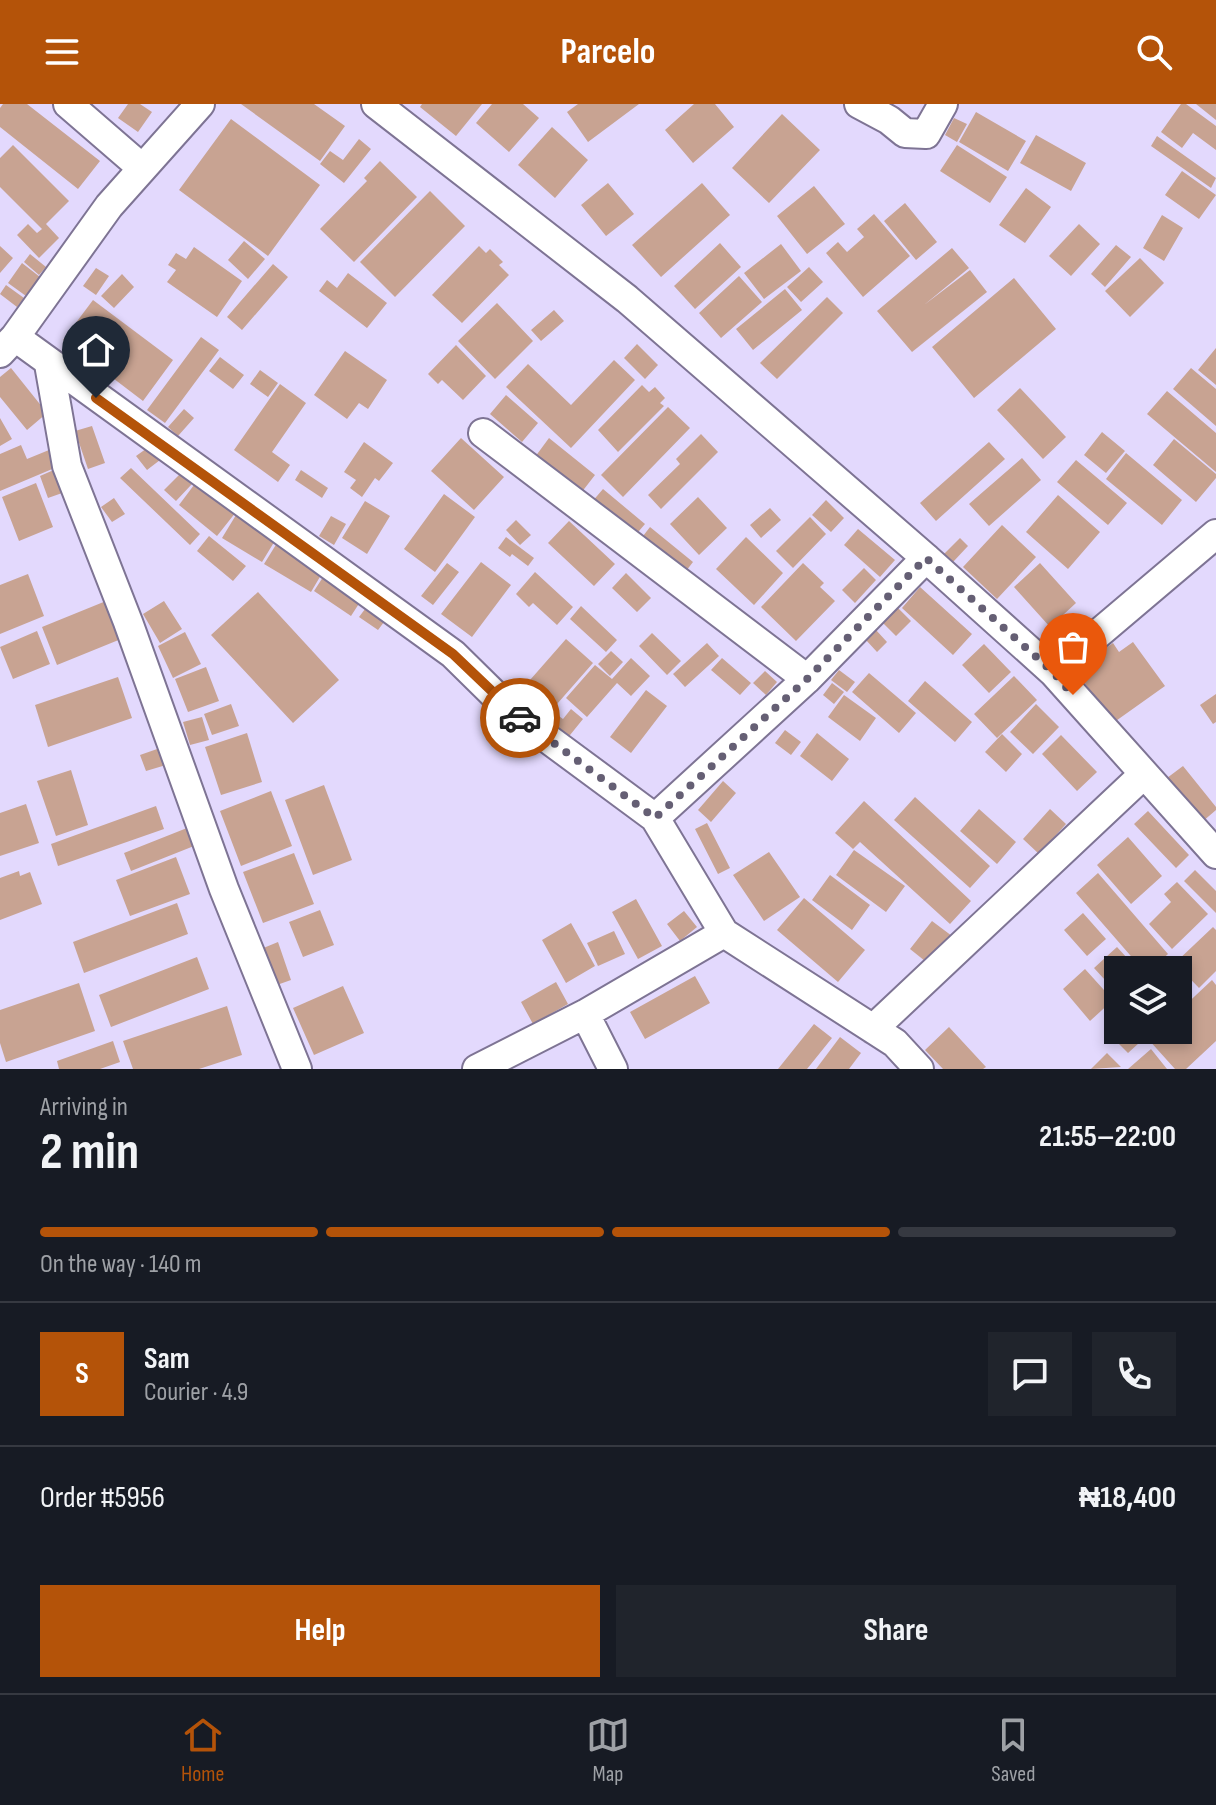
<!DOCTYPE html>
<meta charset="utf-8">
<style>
body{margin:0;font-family:"Sofia Sans Condensed",sans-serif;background:#20242c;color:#f1f3f6;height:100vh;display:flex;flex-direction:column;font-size:30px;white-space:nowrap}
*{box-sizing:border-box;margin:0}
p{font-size:26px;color:#9ea1a6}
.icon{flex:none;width:44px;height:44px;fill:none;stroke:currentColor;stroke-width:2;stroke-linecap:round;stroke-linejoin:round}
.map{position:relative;height:965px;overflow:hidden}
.panel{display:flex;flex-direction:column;background:#171b24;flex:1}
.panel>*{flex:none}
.buttons{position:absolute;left:1104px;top:852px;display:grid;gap:16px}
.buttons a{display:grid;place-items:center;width:88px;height:88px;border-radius:0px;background:#171b24;box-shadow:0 4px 12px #0003;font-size:40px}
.pin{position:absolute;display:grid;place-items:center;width:68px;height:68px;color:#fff;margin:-82px -34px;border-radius:50% 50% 50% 0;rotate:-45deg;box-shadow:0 0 8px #0007}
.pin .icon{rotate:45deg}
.courier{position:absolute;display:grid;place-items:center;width:80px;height:80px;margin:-40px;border:6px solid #b45309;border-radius:50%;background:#fff;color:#222;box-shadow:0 2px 10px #0007}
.summary em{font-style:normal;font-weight:700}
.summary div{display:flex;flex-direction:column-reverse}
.summary{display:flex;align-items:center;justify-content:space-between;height:136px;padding:0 40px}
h1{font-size:52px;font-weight:700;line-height:60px}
.bar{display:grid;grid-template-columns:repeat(4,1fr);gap:12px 8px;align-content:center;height:96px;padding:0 40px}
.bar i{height:10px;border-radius:6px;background:#363941}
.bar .active{background:#b45309}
.bar p{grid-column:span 4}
.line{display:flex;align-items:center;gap:20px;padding:0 40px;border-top:2px solid #363941}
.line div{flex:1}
.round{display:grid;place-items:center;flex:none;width:84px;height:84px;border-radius:0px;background:#20242c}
.primary-button{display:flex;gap:16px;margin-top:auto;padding:16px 40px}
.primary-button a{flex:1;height:92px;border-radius:0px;background:#b45309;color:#fff;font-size:32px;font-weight:700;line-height:92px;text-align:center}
.primary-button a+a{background:#20242c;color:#f1f3f6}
header{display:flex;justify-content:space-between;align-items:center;height:104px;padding:0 40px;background:#b45309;color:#fff;font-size:36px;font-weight:700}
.tab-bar{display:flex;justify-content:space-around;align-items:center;height:112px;border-top:2px solid #363941;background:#171b24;font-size:22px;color:#9ea1a6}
.tab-bar a{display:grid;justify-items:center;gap:4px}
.tab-bar .active{color:#b45309}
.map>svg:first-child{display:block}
.building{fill:#c8a392}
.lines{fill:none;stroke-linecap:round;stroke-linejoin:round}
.minor-casing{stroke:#7e7494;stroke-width:32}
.minor{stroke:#fff;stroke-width:28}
.done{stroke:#655f74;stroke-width:8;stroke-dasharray:0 14.4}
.route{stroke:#b45309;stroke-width:10}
</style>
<header><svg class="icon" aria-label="menu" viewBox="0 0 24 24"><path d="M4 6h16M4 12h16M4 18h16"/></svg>Parcelo<svg class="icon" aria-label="search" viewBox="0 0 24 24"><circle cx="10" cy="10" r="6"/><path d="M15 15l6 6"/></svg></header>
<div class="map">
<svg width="1216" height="965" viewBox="0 0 1216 965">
<rect width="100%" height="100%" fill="#e3d9fd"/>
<path class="building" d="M3,0H27L100,57L78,85L0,23V4Z
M128,0H140L152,8L138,28L118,14Z
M241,0H314L345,22L320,57Z
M422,0H482L456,32L420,3Z
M492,0H523L539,14L509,48L476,19Z
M578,0H639L588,38L567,8Z
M694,0H715L734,23L693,59L665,26Z
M1181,0H1186L1216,22V46L1193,29L1182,44L1161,28Z
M1196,0H1216V16Z
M976,8L1026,37L1008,67L959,38Z
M782,10L820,46L769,99L732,64Z
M954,14L967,20L957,38L945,31Z
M231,15L320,81L268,152L179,86Z
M552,23L588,56L555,94L518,61Z
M1036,31L1086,59L1071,87L1020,59Z
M1157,32L1216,74L1211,84L1151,42Z
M359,35L371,45L344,79L320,60L330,47L343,56Z
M13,41L69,97L46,120L59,134L39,154L17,131L28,120L37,129L42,125L0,83V54Z
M957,41L1007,73L990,99L940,67Z
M380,57L417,93L354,158L320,125L367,77L364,74Z
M1182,67L1216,91L1199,115L1165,91Z
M608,79L634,110L606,132L581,101Z
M702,79L730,111L661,173L632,141Z
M814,82L845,120L807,150L777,112Z
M1026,84L1051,103L1025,139L999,121Z
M430,87L465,122L395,193L360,158Z
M905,99L937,138L916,156L884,117Z
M874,110L910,152L863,193L826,149L838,138L847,148L864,133L857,125Z
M1162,111L1183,124L1164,157L1143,144Z
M1079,120L1100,140L1071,172L1049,152Z
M244,137L265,155L248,175L228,156Z
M720,139L741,163L695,205L674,182Z
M781,140L801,167L764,195L744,169Z
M1116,141L1131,153L1105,183L1091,170Z
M0,142L13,154L0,169Z
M479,142L486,149L490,145L503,158L499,161L509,171L462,219L432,191Z
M194,143L242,177L217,213L167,178L176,166L168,161L176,149L186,155Z
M952,144L969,164L924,201L970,166L987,188L912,248L877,207Z
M30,150L46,163L39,171L24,158Z
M1140,154L1164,179L1130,213L1105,187Z
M22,159L40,173L26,192L8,179Z
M273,160L288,173L242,226L227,213Z
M809,163L823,178L801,198L787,183Z
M96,164L109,172L96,191L83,182Z
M348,169L387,199L367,224L319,187L327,176L337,184Z
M122,170L134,183L114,204L101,192Z
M739,172L762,198L721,234L699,209Z
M1014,174L1056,225L974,294L932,243Z
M6,181L24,194L17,203L0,190Z
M785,185L802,206L753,246L736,225Z
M827,193L843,209L777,275L760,259Z
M93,196L173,256L143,297L63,236Z
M497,199L533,237L495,275L458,237Z
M554,206L564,217L541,237L531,226Z
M201,233L219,246L165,319L147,306Z
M637,240L658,261L645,275L624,254Z
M456,241L486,272L463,296L442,276L438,280L428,270Z
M1216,244V281L1198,266Z
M345,247L387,276L368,305L359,299L347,315L314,291Z
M220,253L244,271L233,285L209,267Z
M614,256L635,276L571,344L506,283L528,260L571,301Z
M11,264L47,309L27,326L0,293V273Z
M1191,264L1216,285V322L1173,285Z
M260,266L278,279L268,293L250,280Z
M280,280L306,299L272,348L290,361L278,378L234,346Z
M642,281L649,288L655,283L665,294L660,299L664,302L618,348L598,326Z
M1020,284L1066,333L1043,355L997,306Z
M1167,287L1216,329V368L1147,310Z
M506,291L538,319L522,338L490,310Z
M668,303L690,324L623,393L601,371Z
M184,305L194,314L178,332L168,323Z
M0,314L12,335L0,342Z
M92,322L105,359L88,365L75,327Z
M1102,328L1125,347L1106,369L1084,351Z
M701,330L718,348L661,405L648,391L680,360L676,355Z
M461,334L504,373L474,406L431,367Z
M549,334L595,371L581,389L535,353Z
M1174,335L1216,370V374L1196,398L1153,361Z
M364,338L393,359L379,377L375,374L362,393L350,384L356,376L344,368Z
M989,338L1005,355L936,417L920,399Z
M21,341L27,355L49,346L57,363L0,387V350Z
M150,342L160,356L147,366L136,352Z
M1126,349L1182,396L1162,421L1106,375Z
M1022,354L1041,376L989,422L969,400Z
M1076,356L1127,399L1108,421L1057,378Z
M131,364L200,430L190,441L120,374Z
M56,365L65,388L48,394L40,372Z
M301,366L328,384L322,394L295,376Z
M181,369L192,380L176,397L164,386Z
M197,377L236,408L217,432L179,401Z
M36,379L53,423L19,437L2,393Z
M603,385L645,420L633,434L591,399Z
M444,390L475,413L435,468L404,445Z
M1058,391L1100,428L1068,465L1026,428Z
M698,393L727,424L699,451L670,420Z
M114,394L125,410L112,418L101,403Z
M826,396L844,414L831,428L812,411Z
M365,397L390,412L367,450L342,434Z
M770,404L781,416L761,434L750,421Z
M236,411L276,435L262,458L222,434Z
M331,412L346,420L334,441L319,432Z
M810,413L826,430L793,464L776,447Z
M516,416L531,431L520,441L506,426Z
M569,417L615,460L594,482L548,439Z
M1002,421L1036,453L997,495L963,463Z
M650,423L693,458L683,471L640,436Z
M858,425L895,456L880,473L844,441Z
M209,432L246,462L233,477L197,447Z
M506,433L534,454L528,462L512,450L510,453L498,444Z
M746,433L783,469L754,501L716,465Z
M960,434L968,442L953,458L944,450Z
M277,439L324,466L311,488L264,460Z
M481,458L511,481L472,533L441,510Z
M447,459L459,468L433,501L421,492Z
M803,459L824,479L820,483L835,497L796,537L761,503Z
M1040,459L1076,499L1050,523L1014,483Z
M864,464L876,476L855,499L842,486Z
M535,468L573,503L557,521L533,499L529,503L516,490Z
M626,469L651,494L637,508L612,484Z
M28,470L44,512L0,530V481Z
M325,470L362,495L351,512L314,487Z
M920,483L972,530L953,551L902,504Z
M258,488L339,576L293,619L211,531Z
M106,497L121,535L57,561L42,523Z
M164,497L182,525L160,539L143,510Z
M368,501L387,514L378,526L359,513Z
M581,502L617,536L606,548L570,515Z
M898,504L911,517L896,532L883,519Z
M876,526L887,538L877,548L866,536Z
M37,527L50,560L13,575L0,543Z
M185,528L201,560L173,574L158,542Z
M652,529L681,557L667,571L639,542Z
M566,535L593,559L550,608L523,584Z
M1133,538L1165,582L1113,619L1082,575L1085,573L1078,564L1113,539L1119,548Z
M707,539L719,552L685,583L673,570Z
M984,540L1011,568L989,589L962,561Z
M611,547L623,558L610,572L598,560Z
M631,554L650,572L631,592L617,579L587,613L566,594L595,561L612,575Z
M722,554L751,579L740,591L711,566Z
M206,563L219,597L188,608L175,575Z
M839,566L855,578L847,588L831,576Z
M765,567L777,578L766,591L753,579Z
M869,569L916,609L899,629L852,588Z
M1014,572L1037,596L997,634L974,610Z
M118,573L132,614L48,643L35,601Z
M925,577L972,618L955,638L908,597Z
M832,579L844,588L834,600L823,591Z
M646,586L667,602L631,649L610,633Z
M1216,590V618L1213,620L1200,601Z
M844,591L876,614L860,637L828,613Z
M231,600L239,622L212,631L204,610Z
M1036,600L1059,623L1033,650L1010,628Z
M571,605L583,615L566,636L547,621L556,610L563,615Z
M202,613L209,636L190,641L183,618Z
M785,626L801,638L791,651L775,639Z
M247,629L262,678L221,691L205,643Z
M817,629L849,655L832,677L800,652Z
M1002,630L1022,650L1006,668L985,648Z
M1061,631L1097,668L1077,687L1042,650Z
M160,644L166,661L146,667L140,651Z
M1183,662L1216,703V706L1202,718L1167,674Z
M71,666L88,721L56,732L37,677Z
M723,677L736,689L711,718L698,706Z
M324,681L352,756L313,771L285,696Z
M271,687L292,742L241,762L220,707Z
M915,693L990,762L970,784L894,716Z
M864,697L971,797L950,820L860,738L853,745L835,729Z
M26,700L39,739L0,752V709Z
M156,702L164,725L58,762L51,740Z
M979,705L1016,738L997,760L960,727Z
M1050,705L1066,720L1039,750L1023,735Z
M1148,707L1189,751L1176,764L1134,720Z
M707,719L730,764L718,770L695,725Z
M187,724L194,742L131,767L124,749Z
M1128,733L1162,772L1131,800L1097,761Z
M854,746L905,782L886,808L836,771Z
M769,748L800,793L764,817L733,771Z
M294,749L314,800L263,819L243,768Z
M176,753L190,790L130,812L116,776Z
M1195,766L1216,787V809L1184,777Z
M19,767L20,772L30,768L42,800L0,816V774Z
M1098,769L1168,850L1150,866H1143L1076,789Z
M830,771L870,801L852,826L812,796Z
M1177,778L1208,810L1172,845L1149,820L1171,798L1164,790Z
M804,794L865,846L838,878L777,826Z
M636,795L662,842L638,855L612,808Z
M177,799L188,830L84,869L73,838Z
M320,806L334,841L303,853L289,818Z
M684,807L697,823L680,837L667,820Z
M1083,809L1106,835L1087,852L1064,826Z
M932,817L952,832L930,861L910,845Z
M571,819L595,862L566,879L542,836Z
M1213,823L1216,826V867L1199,884L1175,859Z
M614,827L625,850L598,862L587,839Z
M278,838L291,876L274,882L261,845Z
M1117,843L1138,866H1118L1116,888L1094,864Z
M197,853L209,885L111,923L99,891Z
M1085,865L1113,896L1090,917L1063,885Z
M695,872L710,899L645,935L630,908Z
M1212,876L1216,881V937L1186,965H1175L1148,935L1158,926H1178V908Z
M556,878L568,900L533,920L521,898Z
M79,879L95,927L6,958L0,939V906Z
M343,882L364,929L314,951L293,904Z
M227,902L242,951L199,965H133L123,937Z
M1118,917V926H1147L1150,929L1128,949L1107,928Z
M814,920L832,934L807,965H778Z
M949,923L986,963L983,965H943L925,946Z
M840,933L861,949L849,965H816Z
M113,937L120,958L100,965H59L57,957Z
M1151,945L1167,965H1128Z
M1107,949L1121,963L1091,965Z"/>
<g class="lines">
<defs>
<path id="minor" d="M68,0L142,64
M376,0L627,195L926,454L1053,568L1216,750
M859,0L889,16L905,29L926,30L943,0
M15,233L453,550L513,609L655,714L724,829L895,939L919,965
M0,249L15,233L109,102L200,0
M49,260L67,362L128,518L224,785L297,965
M483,329L807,575
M1053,568L1216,430
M655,714L807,575L926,454
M585,910L613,965
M873,925L1143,671
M477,965L585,910L724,829"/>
</defs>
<use href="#minor" class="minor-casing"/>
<use href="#minor" class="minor"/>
</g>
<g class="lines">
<path class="done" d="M520,614L655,714L807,575L926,454L1053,568L1073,591"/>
<path class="route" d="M96,294L453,550L520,614"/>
</g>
</svg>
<div class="buttons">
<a><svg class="icon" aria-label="layers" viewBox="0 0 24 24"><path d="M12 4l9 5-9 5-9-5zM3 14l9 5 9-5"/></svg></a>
</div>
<div class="pin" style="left:1073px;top:591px;background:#ea580c"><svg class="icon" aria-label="bag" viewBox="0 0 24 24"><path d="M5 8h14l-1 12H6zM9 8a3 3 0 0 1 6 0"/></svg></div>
<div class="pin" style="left:96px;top:294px;background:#1f2937"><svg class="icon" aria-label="home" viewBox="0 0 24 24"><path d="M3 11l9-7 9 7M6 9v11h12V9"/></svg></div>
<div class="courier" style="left:520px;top:614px"><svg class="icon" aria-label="car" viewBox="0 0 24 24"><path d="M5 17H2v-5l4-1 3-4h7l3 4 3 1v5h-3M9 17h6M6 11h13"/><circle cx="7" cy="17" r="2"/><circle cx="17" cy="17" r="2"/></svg></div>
</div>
<section class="panel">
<div class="summary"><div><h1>2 min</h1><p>Arriving in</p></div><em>21:55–22:00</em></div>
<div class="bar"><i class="active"></i><i class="active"></i><i class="active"></i><i></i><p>On the way · 140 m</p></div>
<div class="line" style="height:144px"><b class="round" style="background:#b45309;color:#fff">S</b><div><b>Sam</b><p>Courier · 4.9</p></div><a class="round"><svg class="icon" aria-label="chat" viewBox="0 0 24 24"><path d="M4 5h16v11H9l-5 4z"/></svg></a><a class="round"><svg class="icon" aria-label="phone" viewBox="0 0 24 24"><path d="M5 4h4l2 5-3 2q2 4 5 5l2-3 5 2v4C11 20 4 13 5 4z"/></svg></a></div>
<div class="line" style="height:104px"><div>Order #5956</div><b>₦18,400</b></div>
<div class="primary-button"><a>Help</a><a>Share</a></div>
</section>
<nav class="tab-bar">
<a class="active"><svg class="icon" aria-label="home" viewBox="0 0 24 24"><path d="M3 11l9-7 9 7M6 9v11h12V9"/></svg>Home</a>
<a><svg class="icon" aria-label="map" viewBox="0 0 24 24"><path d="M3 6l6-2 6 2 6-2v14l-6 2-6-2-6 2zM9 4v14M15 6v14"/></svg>Map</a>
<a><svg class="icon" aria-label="saved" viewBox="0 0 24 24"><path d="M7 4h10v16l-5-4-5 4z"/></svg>Saved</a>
</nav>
